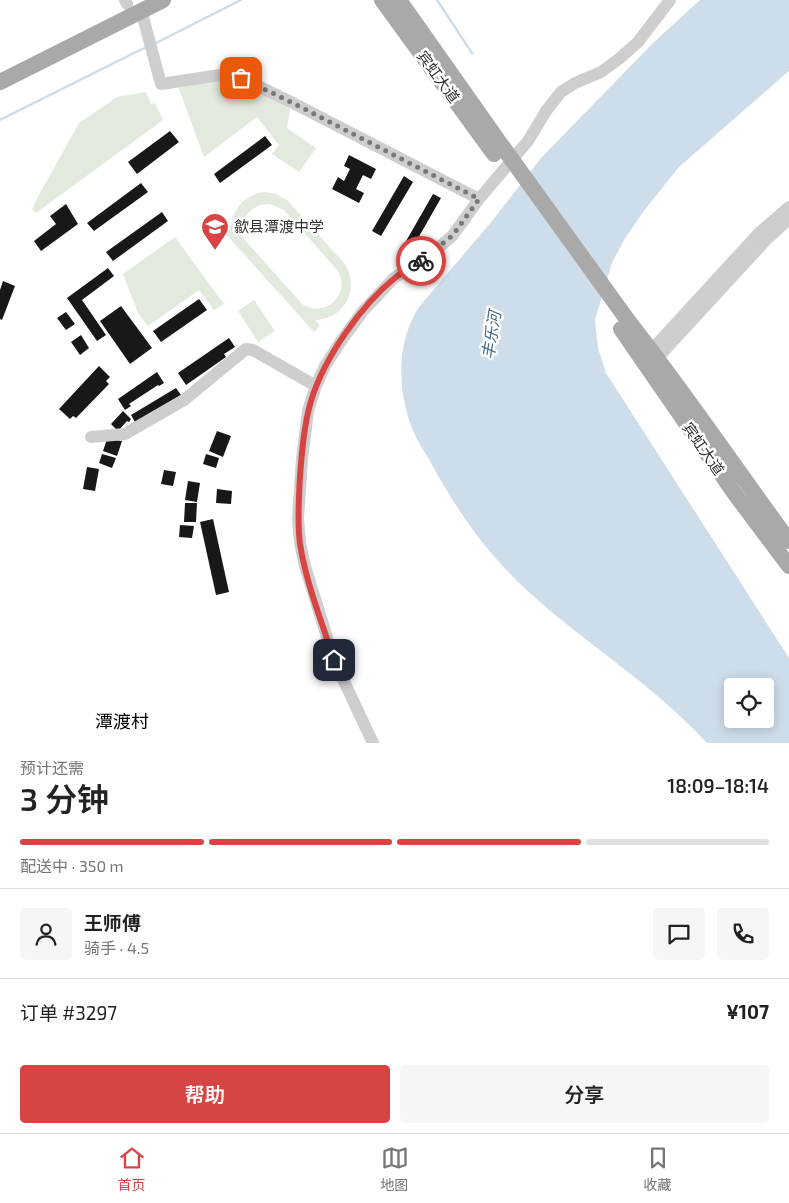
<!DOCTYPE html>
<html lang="zh">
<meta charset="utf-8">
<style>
body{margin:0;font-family:"Exo 2","Noto Sans SC",sans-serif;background:#f6f6f6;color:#222;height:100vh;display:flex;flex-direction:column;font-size:19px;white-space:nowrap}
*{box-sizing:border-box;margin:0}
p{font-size:16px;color:#767676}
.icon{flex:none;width:28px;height:28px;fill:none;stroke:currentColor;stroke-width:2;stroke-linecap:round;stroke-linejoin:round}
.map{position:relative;height:743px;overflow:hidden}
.sheet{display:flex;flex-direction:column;background:#fff;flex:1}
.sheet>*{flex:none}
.tools{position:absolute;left:724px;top:678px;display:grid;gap:10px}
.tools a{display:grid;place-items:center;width:50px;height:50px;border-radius:5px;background:#fff;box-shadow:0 2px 12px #0003;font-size:25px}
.pin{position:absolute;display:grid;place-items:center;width:42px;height:42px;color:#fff;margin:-21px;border-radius:10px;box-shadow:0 2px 8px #0006}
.courier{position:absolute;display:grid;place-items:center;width:50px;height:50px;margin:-25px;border:4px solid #d74543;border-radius:50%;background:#fff;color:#222;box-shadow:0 1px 6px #0007}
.summary em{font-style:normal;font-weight:600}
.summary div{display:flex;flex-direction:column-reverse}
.summary{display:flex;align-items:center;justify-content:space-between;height:85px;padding:0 20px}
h1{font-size:32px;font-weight:600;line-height:38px}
.bar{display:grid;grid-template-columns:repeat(4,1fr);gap:8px 5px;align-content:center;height:60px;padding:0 20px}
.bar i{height:6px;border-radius:4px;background:#e0e0e0}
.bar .selected{background:#d74543}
.bar p{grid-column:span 4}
.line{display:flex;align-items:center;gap:12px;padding:0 20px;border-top:1px solid #e0e0e0}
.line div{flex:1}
.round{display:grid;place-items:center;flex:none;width:52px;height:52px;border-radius:5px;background:#f6f6f6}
.primary-button{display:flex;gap:10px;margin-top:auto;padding:10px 20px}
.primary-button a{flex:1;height:58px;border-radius:5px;background:#d74543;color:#fff;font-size:20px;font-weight:600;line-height:58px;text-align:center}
.primary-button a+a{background:#f6f6f6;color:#222}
.tab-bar{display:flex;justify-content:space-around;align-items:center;height:70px;border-top:1px solid #e0e0e0;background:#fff;font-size:14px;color:#767676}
.tab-bar a{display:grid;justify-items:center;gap:2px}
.tab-bar .selected{color:#d74543}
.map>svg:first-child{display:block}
.green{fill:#e2e9dd;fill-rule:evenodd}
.water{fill:#ceddea;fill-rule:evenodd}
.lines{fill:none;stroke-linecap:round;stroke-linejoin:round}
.stream{stroke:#ceddea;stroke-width:2.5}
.building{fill:#181818}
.minor{stroke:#cecece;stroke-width:12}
.major{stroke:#a9a9a9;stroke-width:16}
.major-bridge{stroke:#a9a9a9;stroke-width:16}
.done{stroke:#797979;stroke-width:5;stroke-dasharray:0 9}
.route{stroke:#d74543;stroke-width:6}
.labels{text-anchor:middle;stroke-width:5;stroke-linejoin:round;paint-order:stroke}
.street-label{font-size:15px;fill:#313131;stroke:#fff}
.poi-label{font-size:15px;fill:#313131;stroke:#fff;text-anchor:start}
.water-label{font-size:16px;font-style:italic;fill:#446a8d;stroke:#fff}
.quarter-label{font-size:18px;fill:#000;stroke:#fff}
</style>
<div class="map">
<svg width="789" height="743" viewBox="0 0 789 743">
<rect width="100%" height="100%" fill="#fff"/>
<path class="green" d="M220,78L239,82L290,109L287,128L316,148L299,172L272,154L279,145L257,117L204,157L179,89L180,87Z
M146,92L151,104L155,103L163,120L36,213L32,210L36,200L79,123L117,97Z
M264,192L276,194L287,200L345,264C360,289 345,319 315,320L320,326L314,332L214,221L220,215L231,227C233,208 244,195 264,192ZM270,204L284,210L338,271C351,295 325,319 302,304L244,239C238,220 250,204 270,204Z
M175,237L224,304L214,310L199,290L148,326L138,313L123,274Z
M254,300L275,331L258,342L238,311Z"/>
<path class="water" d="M700,0H789V71L679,167L643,212L624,240L612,263L595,320L598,348L606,373L789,658V743H707C651,682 579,640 519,583C483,548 454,506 430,461C425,452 419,444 415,435C397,395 395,344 419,307L492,221L541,158L654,42ZM732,686H765V719H732Z"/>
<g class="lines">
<path class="stream" d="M437,0L472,53
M154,44L241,0
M0,120L146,47"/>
</g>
<path class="building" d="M170,131L179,142L137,174L128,162Z
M265,136L272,145L220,183L214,174Z
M349,155L376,169L371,179L363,175L356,189L364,193L359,203L332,189L338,177L344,181L350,169L344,166Z
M404,176L413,182L381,236L372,231Z
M141,183L148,192L94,231L87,223Z
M433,194L441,198L413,247L405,243Z
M66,204L78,224L41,251L34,241L56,224L50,216Z
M162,212L168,221L113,261L106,252Z
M108,268L114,276L82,300L106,335L97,341L67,298Z
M3,281L15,286L2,320L0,319V290Z
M199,299L207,310L161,342L153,331Z
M121,306L152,348L130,364L100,321Z
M66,312L75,324L66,330L57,318Z
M81,335L89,348L80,355L71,342Z
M229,338L235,347L224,354L226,357L186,385L178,373Z
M99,366L110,377L106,381L109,384L76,418L73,416L70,419L59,409Z
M157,372L164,383L159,386L158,385L129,404L131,406L125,410L118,399Z
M176,388L181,395L135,422L131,415Z
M123,411L131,419L129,422L127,421L118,431L111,424Z
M217,431L231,436L223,457L209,451Z
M107,439L122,441L117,456L103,451Z
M102,454L116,458L112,468L99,463Z
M206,454L219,458L216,468L203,464Z
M87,467L99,469L95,491L83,489Z
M164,470L176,472L173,486L161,484Z
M188,481L200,483L197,502L185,500Z
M217,489L232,491L231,504L216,503Z
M185,503H197L196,522H184Z
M213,519L229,592L216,595L200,522Z
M180,525L194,526L192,538L179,537Z"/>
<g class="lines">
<path class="minor" d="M125,0L127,4
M141,10L161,84L220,75L241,78L293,103L479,199
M646,356L759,233L789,207
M651,365L766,240L789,219
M91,437L125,434L184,400L246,349L253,350L316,386
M373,743L334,660L305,566L300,543L298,518L302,459L308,411L316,386L325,366L341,341L363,311L394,278L434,252L453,235L479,199L528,141L546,111L561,92L575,83L601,72L620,58L638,42L670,0"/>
<path class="major" d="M382,0L494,154
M399,0L502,146
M0,82L163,0
M629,322C685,393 735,468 789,541
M621,329L735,494L789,566"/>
<path class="major-bridge" d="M502,146L629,322"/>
</g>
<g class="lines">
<path class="done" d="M241,78L293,103L479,199L453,235L421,261"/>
<path class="route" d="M334,660C322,622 306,583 300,544C297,521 299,498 300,476C302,451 304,425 311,401C324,358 361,305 396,277C404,271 413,266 421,261"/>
</g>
<defs>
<symbol id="school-pin" viewBox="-11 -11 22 30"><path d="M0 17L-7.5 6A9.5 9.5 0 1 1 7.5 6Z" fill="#d74543" stroke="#fff"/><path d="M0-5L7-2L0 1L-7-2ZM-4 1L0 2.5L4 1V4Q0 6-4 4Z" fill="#fff"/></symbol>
</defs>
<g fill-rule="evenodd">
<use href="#school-pin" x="199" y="211" width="32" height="43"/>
</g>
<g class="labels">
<g class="street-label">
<text transform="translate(438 77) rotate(54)" y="5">宾虹大道</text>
<text transform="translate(703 449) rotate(55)" y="5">宾虹大道</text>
</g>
<g class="poi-label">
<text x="234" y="232">歙县潭渡中学</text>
</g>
<g class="water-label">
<text transform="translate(491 335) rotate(-81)" y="6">丰乐河</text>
</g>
<g class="quarter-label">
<text x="122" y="728">潭渡村</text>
</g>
</g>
</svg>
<div class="tools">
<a><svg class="icon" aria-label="locate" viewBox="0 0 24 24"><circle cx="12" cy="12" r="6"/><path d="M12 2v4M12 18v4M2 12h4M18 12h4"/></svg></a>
</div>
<div class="pin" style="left:241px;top:78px;background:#ea580c"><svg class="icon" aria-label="bag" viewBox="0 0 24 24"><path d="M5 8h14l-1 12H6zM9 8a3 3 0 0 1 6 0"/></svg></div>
<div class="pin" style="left:334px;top:660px;background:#1f2937"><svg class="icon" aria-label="home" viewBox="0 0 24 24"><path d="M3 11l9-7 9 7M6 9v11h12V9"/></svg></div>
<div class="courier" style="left:421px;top:261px"><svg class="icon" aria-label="bike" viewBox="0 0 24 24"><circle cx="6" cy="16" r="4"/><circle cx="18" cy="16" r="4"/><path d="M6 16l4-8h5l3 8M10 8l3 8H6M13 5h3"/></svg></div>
</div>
<section class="sheet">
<div class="summary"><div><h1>3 分钟</h1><p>预计还需</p></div><em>18:09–18:14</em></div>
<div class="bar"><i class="selected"></i><i class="selected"></i><i class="selected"></i><i></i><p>配送中 · 350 m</p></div>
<div class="line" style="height:90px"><a class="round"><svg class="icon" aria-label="person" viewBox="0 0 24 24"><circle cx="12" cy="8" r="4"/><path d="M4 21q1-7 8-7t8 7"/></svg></a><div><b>王师傅</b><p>骑手 · 4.5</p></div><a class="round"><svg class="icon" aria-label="chat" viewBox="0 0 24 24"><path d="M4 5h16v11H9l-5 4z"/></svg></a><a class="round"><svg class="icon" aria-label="phone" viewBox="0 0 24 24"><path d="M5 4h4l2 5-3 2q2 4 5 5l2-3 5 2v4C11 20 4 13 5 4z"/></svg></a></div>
<div class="line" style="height:65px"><div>订单 #3297</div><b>¥107</b></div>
<div class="primary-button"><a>帮助</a><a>分享</a></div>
</section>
<nav class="tab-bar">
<a class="selected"><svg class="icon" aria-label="home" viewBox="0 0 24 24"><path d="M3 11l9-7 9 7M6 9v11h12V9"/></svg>首页</a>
<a><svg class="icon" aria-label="map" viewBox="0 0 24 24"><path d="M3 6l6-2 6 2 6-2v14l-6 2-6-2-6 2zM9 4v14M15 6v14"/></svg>地图</a>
<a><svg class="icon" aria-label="saved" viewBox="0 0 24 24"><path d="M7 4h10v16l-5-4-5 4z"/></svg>收藏</a>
</nav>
